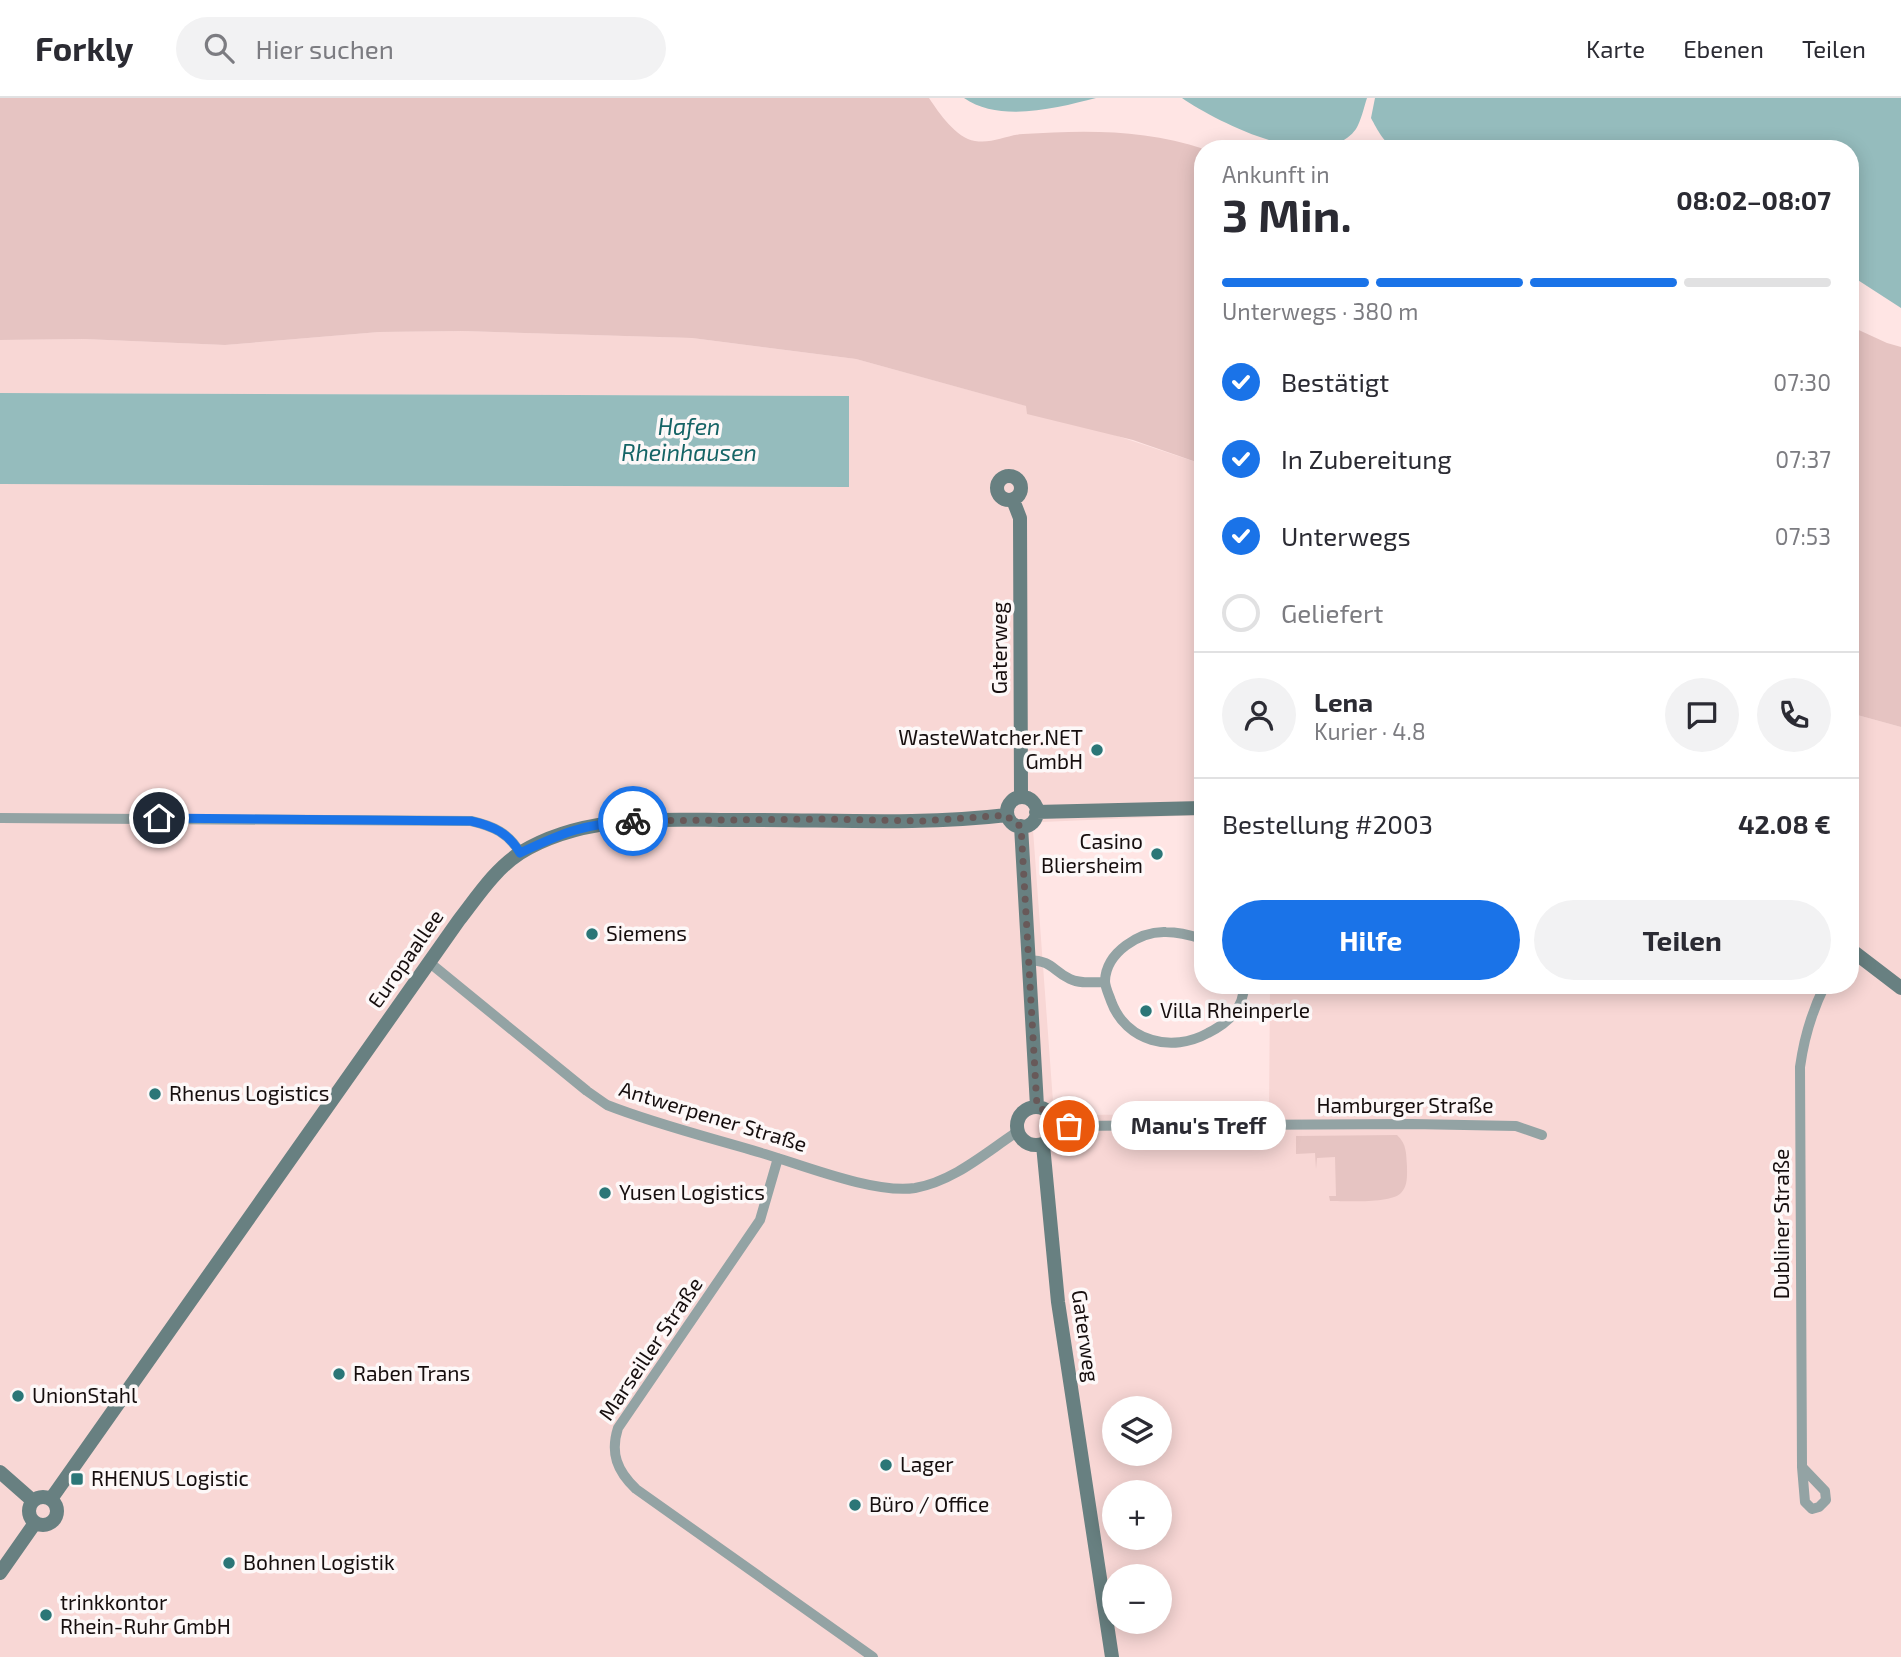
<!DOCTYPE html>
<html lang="de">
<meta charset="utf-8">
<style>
body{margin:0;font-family:"Exo 2",sans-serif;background:#f2f2f3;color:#2b2b33;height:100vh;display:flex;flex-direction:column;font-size:26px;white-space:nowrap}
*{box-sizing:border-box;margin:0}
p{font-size:23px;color:#7c7c81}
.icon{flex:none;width:38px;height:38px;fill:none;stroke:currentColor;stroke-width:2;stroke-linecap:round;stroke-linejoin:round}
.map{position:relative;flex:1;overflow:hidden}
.sheet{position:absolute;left:1194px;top:42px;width:665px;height:854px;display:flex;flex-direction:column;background:#fff;border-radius:28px;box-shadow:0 4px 18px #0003}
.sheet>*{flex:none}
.controls{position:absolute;left:1102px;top:1298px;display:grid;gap:14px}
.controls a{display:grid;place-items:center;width:70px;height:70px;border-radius:50%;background:#fff;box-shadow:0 4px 18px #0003;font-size:35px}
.pin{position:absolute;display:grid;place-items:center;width:60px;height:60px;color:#fff;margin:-30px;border:4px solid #fff;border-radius:50%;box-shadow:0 2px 7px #0007}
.courier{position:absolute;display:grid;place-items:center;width:70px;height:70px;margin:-35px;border:5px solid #1a73e8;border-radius:50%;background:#fff;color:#222;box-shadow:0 2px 9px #0007}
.bubble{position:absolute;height:49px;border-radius:24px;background:#fff;box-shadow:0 4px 18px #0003;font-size:23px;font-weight:700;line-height:49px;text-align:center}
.summary em{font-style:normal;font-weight:700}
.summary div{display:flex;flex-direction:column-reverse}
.summary{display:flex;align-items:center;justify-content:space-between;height:119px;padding:0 28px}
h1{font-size:46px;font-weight:700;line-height:52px}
.bar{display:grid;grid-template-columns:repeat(4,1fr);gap:10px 7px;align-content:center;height:84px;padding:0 28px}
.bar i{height:9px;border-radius:5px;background:#e1e1e2}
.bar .active{background:#1a73e8}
.bar p{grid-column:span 4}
.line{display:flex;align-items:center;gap:18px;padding:0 28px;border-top:2px solid #e1e1e2}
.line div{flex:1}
.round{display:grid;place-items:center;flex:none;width:74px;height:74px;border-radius:37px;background:#f2f2f3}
ol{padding:0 28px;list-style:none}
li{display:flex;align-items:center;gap:21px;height:77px}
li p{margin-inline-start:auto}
li .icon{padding:7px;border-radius:50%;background:#1a73e8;color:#fff;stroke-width:4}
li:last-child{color:#7c7c81}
li i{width:38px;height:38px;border:4px solid #e1e1e2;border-radius:50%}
.primary-button{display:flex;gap:14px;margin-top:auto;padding:14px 28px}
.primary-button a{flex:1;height:80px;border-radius:42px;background:#1a73e8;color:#fff;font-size:28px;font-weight:700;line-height:80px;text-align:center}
.primary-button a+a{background:#f2f2f3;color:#2b2b33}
header{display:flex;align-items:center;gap:42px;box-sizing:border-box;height:98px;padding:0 35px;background:#fff;border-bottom:2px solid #e1e1e2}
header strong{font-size:33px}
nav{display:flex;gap:38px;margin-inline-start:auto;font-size:24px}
.search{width:490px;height:63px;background:#f2f2f3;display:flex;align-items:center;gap:18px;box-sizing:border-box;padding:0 24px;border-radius:38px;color:#7c7c81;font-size:26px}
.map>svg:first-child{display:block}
.built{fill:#f8d7d5;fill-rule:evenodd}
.green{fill:#e6c4c2}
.water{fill:#95bcbd}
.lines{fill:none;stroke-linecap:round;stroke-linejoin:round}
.street{stroke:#93a3a4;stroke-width:10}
.secondary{stroke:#688081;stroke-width:14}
.done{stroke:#685959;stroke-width:7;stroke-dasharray:0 12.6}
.route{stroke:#1a73e8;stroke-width:9}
.poi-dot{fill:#2b7677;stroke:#fdf8f8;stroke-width:2.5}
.labels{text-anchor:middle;stroke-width:7;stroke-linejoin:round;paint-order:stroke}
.street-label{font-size:21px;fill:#160e0e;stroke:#fdf8f8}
.poi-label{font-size:21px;fill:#160e0e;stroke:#fdf8f8;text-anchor:start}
.water-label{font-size:23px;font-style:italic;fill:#156466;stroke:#fdf8f8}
</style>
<header>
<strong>Forkly</strong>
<div class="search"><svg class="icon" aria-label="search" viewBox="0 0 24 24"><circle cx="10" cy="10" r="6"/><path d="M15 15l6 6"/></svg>Hier suchen</div>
<nav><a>Karte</a><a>Ebenen</a><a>Teilen</a></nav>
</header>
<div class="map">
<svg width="1901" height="1559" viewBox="0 0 1901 1559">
<rect width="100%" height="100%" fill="#ffe5e4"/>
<path class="built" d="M463,233L692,240L856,261L1027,308L1202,366V717L1042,724L1033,732L1054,1017L1269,1016L1270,887H1850V615L1901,629V1559H0V385L849,298L0,295V242L84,241L225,247L379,234ZM1115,1311H1160V1356H1115ZM1115,1395H1160V1440H1115ZM1115,1479H1160V1524H1115Z"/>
<path class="green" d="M0,0H929C939,15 956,40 975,43C992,46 1007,37 1023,36C1084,32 1145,31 1204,51H1202V366L1133,342L1027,316L1026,308L856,261L692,240L463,233L379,234L225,247L84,241L0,242Z
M1850,228L1887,245L1901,249V629L1850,615Z
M1397,1037C1407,1046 1406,1056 1407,1068C1407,1077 1408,1088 1401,1095C1390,1106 1346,1103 1330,1103L1329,1098H1336L1335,1059L1317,1060L1316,1071L1315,1055L1296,1056V1038Z"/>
<path class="water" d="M964,0H1096C1057,10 1000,25 964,0Z
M1182,0H1367C1364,9 1361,23 1356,31C1322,78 1217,24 1182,0Z
M1375,0H1901V210L1850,177V51H1602L1603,44L1601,43L1597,44L1594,51H1398C1385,48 1377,31 1371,20Z
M0,295L849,298V389L0,386Z"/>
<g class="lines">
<path class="street" d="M0,720L471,723C493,728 509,735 520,755
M1202,841C1190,837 1179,834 1166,834C1140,833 1106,854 1105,883C1105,889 1109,897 1111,903C1126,944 1172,955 1208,935C1228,925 1244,911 1244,887
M1028,862C1054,863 1051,872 1070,881C1080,886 1093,884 1105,884
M430,865L587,993L607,1007C658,1027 712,1040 765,1056C805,1068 875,1096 915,1090C954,1083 985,1055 1017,1034
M1056,1028L1412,1026L1516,1028L1542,1037
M778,1060L760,1122L618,1330C610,1355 617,1373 636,1391L873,1559
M1802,1369L1825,1393L1826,1402L1819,1409L1812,1411L1805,1404L1802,1369L1800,969C1804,940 1812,913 1825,887"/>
<path class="secondary" d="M997 390a12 12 0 1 1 24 0a12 12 0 1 1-24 0Z
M1013,402L1020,420L1021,699
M1007 714a15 15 0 1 1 30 0a15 15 0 1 1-30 0Z
M1036,714L1202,710
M1021,728L1037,1008
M1850,851L1901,890
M1017 1028a19 19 0 1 1 38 0a19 19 0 1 1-38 0Z
M1043,1047L1058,1204L1112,1559
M0,1374L33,1403
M29 1413a14 14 0 1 1 28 0a14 14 0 1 1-28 0Z
M51,1401L459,822C477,799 495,771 520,755C584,716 659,722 731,722C823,721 916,728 1007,717
M0,1475L35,1425"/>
</g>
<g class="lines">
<path class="done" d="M633,723L826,721L923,723L1007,717L1013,725L1021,728L1037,1009L1050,1015L1056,1028H1069"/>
<path class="route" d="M159,720L471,723C493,728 509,735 520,755C564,734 584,726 633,723"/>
</g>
<g class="poi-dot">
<circle cx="1097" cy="652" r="7"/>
<circle cx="1157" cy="756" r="7"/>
<circle cx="592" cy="836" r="7"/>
<circle cx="1146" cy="913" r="7"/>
<circle cx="155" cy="996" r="7"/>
<circle cx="605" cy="1095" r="7"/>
<circle cx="339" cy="1276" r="7"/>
<circle cx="18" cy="1298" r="7"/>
<circle cx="886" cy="1367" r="7"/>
<rect x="70" y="1374" width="14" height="14" rx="3.5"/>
<circle cx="855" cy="1407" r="7"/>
<circle cx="229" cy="1465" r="7"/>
<circle cx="46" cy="1517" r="7"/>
</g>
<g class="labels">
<g class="street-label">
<text transform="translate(1000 550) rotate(-90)" y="7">Gaterweg</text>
<text transform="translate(406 861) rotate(-55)" y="7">Europaallee</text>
<text x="1405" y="1015">Hamburger Straße</text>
<text transform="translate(713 1019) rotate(17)" y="7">Antwerpener Straße</text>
<text transform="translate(1782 1126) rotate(-90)" y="7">Dubliner Straße</text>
<text transform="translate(1085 1238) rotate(82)" y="7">Gaterweg</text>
<text transform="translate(651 1251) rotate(-56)" y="7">Marseiller Straße</text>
</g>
<g class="poi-label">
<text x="1083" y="647" text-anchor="end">WasteWatcher.NET<tspan x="1083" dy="24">GmbH</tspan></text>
<text x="1143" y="751" text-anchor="end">Casino<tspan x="1143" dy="24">Bliersheim</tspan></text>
<text x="606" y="843">Siemens</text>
<text x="1160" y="920">Villa Rheinperle</text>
<text x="169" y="1003">Rhenus Logistics</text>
<text x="619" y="1102">Yusen Logistics</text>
<text x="353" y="1283">Raben Trans</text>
<text x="32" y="1305">UnionStahl</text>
<text x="900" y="1374">Lager</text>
<text x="91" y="1388">RHENUS Logistic</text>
<text x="869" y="1414">Büro / Office</text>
<text x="243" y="1472">Bohnen Logistik</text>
<text x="60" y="1512">trinkkontor<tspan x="60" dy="24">Rhein-Ruhr GmbH</tspan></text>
</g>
<g class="water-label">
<text x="689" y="337">Hafen<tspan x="689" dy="26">Rheinhausen</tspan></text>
</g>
</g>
</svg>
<div class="controls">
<a><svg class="icon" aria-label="layers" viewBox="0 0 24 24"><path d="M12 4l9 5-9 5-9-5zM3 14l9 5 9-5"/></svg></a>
<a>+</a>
<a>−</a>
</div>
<div class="pin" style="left:1069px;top:1028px;background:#ea580c"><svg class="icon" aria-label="bag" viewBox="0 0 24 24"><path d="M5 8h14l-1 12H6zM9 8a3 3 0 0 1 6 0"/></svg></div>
<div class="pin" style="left:159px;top:720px;background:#1f2937"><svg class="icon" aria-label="home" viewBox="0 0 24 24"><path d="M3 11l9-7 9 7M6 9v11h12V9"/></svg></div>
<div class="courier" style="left:633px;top:723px"><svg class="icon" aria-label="bike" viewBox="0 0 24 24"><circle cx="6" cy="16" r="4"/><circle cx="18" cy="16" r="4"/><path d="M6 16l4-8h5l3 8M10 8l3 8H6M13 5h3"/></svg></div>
<div class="bubble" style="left:1111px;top:1003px;width:175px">Manu's Treff</div>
<section class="sheet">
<div class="summary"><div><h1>3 Min.</h1><p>Ankunft in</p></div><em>08:02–08:07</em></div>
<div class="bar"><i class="active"></i><i class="active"></i><i class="active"></i><i></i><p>Unterwegs · 380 m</p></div>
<ol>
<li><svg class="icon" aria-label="check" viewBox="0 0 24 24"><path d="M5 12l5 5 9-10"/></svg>Bestätigt<p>07:30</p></li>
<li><svg class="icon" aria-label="check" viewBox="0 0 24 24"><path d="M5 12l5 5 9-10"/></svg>In Zubereitung<p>07:37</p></li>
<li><svg class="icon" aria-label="check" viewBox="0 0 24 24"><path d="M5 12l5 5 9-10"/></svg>Unterwegs<p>07:53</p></li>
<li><i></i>Geliefert</li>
</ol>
<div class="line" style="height:126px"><a class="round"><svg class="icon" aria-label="person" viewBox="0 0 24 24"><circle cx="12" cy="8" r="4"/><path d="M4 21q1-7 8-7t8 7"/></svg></a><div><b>Lena</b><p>Kurier · 4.8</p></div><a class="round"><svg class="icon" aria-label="chat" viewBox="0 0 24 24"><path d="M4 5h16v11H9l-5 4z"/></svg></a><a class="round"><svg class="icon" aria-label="phone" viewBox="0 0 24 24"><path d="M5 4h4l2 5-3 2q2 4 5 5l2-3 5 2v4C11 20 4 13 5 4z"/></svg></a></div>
<div class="line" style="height:91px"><div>Bestellung #2003</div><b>42.08 €</b></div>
<div class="primary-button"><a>Hilfe</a><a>Teilen</a></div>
</section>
</div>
